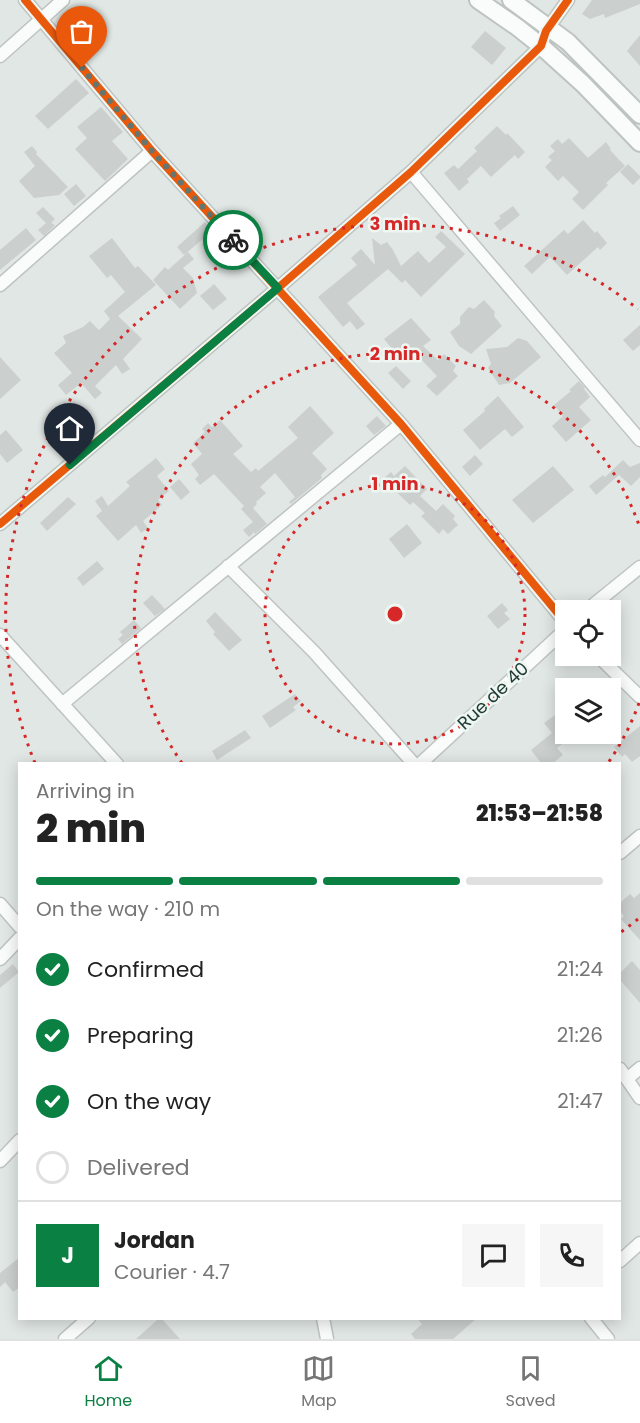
<!DOCTYPE html>
<meta charset="utf-8">
<style>
body{margin:0;font-family:Poppins,sans-serif;background:#f6f6f6;color:#222;height:100vh;display:flex;flex-direction:column;font-size:22px;white-space:nowrap}
*{box-sizing:border-box;margin:0}
p{font-size:20px;color:#767676}
.icon{flex:none;width:33px;height:33px;fill:none;stroke:currentColor;stroke-width:2;stroke-linecap:round;stroke-linejoin:round}
.map{position:relative;flex:1;overflow:hidden}
.drawer{position:absolute;left:18px;top:762px;width:603px;height:558px;display:flex;flex-direction:column;background:#fff;border-radius:0px;box-shadow:0 3px 15px #0003}
.drawer>*{flex:none}
.controls{position:absolute;left:555px;top:600px;display:grid;gap:12px}
.controls a{display:grid;place-items:center;width:66px;height:66px;border-radius:0px;background:#fff;box-shadow:0 3px 15px #0003;font-size:30px}
.pin{position:absolute;display:grid;place-items:center;width:51px;height:51px;color:#fff;margin:-62px -26px;border-radius:50% 50% 50% 0;rotate:-45deg;box-shadow:0 0 6px #0007}
.pin .icon{rotate:45deg}
.courier{position:absolute;display:grid;place-items:center;width:60px;height:60px;margin:-30px;border:4px solid #0b8043;border-radius:50%;background:#fff;color:#222;box-shadow:0 2px 8px #0007}
.summary em{font-style:normal;font-weight:800}
.summary div{display:flex;flex-direction:column-reverse}
.summary{display:flex;align-items:center;justify-content:space-between;height:102px;padding:0 18px}
h1{font-size:39px;font-weight:800;line-height:45px}
.bar{display:grid;grid-template-columns:repeat(4,1fr);gap:9px 6px;align-content:center;height:72px;padding:0 18px}
.bar i{height:8px;border-radius:4px;background:#e0e0e0}
.bar .selected{background:#0b8043}
.bar p{grid-column:span 4}
.line{display:flex;align-items:center;gap:15px;padding:0 18px;border-top:2px solid #e0e0e0}
.line div{flex:1}
.round{display:grid;place-items:center;flex:none;width:63px;height:63px;border-radius:0px;background:#f6f6f6}
ol{padding:0 18px;list-style:none}
li{display:flex;align-items:center;gap:18px;height:66px}
li p{margin-inline-start:auto}
li .icon{padding:6px;border-radius:50%;background:#0b8043;color:#fff;stroke-width:4}
li:last-child{color:#767676}
li i{width:33px;height:33px;border:3px solid #e0e0e0;border-radius:50%}
.tab-bar{display:flex;justify-content:space-around;align-items:center;height:84px;border-top:2px solid #e0e0e0;background:#fff;font-size:16px;color:#767676}
.tab-bar a{display:grid;justify-items:center;gap:3px}
.tab-bar .selected{color:#0b8043}
.map>svg:first-child{display:block}
.building{fill:#cbd0ce}
.lines{fill:none;stroke-linecap:round;stroke-linejoin:round}
.street-casing{stroke:#bec4c1;stroke-width:15}
.secondary-casing{stroke:#bdc4c1;stroke-width:20}
.street{stroke:#fafbfb;stroke-width:12}
.secondary{stroke:#fafbfb;stroke-width:16}
.cycleway-casing{stroke:#eef6f2;stroke-width:11}
.cycleway{stroke:#e8590c;stroke-width:8}
.done{stroke:#637670;stroke-width:6;stroke-dasharray:0 10.8}
.route{stroke:#0b8043;stroke-width:8}
.ring{fill:none;stroke:#d62828;stroke-width:3;stroke-dasharray:3 6}
.labels{text-anchor:middle;stroke-width:5;stroke-linejoin:round;paint-order:stroke}
.street-label{font-size:18px;fill:#1f3932;stroke:#eef6f2}
.centre{fill:#d62828;stroke:#eef6f2;stroke-width:3}
.ring-label{font-size:18px;text-anchor:middle;font-weight:bold;fill:#d62828;stroke:#eef6f2;stroke-width:5;stroke-linejoin:round;paint-order:stroke}
</style>
<div class="map">
<svg width="640" height="1339" viewBox="0 0 640 1339">
<rect width="100%" height="100%" fill="#e1e7e4"/>
<path class="building" d="M592,0H640V4L605,18L604,14L590,19L582,14Z
M485,31L506,48L492,65L471,47Z
M640,35V66L627,51Z
M76,79L89,93L48,129L35,116Z
M101,107L123,132L112,141L128,159L105,181L75,149L87,138L77,127Z
M497,126L506,135L507,133L525,152L518,159L515,155L491,177L481,166L467,179L469,182L459,191L444,173L454,165L458,169L477,151L474,148Z
M569,138L588,158L606,142L611,149L610,150L625,166L606,183L608,185L583,210L572,199L579,192L563,176L558,181L545,167L552,160L548,157L555,151L550,146L558,139L562,144Z
M32,146L37,152L36,154L68,187L59,195L34,198L19,181L35,166L24,152Z
M628,164L640,176V178L633,185L620,172Z
M76,184L86,196L74,206L64,194Z
M513,206L520,215L500,231L494,223L501,218L499,216Z
M43,207L55,219L51,223L55,225L44,236L38,230L46,223L36,213Z
M583,220L595,233L597,231L607,243L600,250L598,247L567,275L550,257L532,274L524,266L564,230L568,234Z
M205,222L212,231L184,255L177,247Z
M26,228L36,240L0,270V250Z
M441,231L465,254L421,297L405,280L402,283L388,269L347,303L365,324L357,330L350,321L343,327L318,297L357,265L351,258L361,249L375,265L372,238L381,245L387,242L393,250L401,266L418,251L429,263L446,247L435,237Z
M112,238L135,268L138,266L156,285L118,316L142,339L123,359L130,369L122,374L116,365L95,386L102,393L95,399L81,383L66,395L58,385L72,373L54,353L66,343L63,336L83,327L90,321L99,330L110,319L104,311L125,292L111,275L107,278L89,256Z
M188,252L194,259L183,268L193,278L197,293L180,309L153,280L165,267L168,270Z
M214,284L227,299L213,310L200,296Z
M484,300L495,312L494,316L502,326L471,354L459,346L450,332L460,324V317L469,307L474,309Z
M411,318L431,340L423,346L438,360L444,354L456,366L453,371L458,376L437,396L426,386L437,376L415,353L403,362L384,339Z
M640,325V345L633,351L623,340Z
M518,338L527,341L541,357L510,383L499,385L488,368L491,364L486,349L507,347Z
M0,357L21,380L0,399Z
M396,366L411,381L403,389L388,373Z
M579,381L585,388L584,389L590,397L579,407L591,420L566,442L552,426L563,416L554,405L571,391L569,390Z
M498,396L524,427L512,437L505,429L480,450L463,430L485,411L484,409Z
M310,406L334,433L312,453L327,469L321,475L322,478L291,504L289,502L295,497L275,473L260,487L266,493L256,502L257,504L253,508L267,524L255,534L254,532L249,537L243,530L253,522L241,509L244,506L214,474L200,485L195,479L199,475L191,464L202,454L193,443L205,432L202,429L208,423L212,427L220,420L243,446L233,454L251,472L256,468L258,471L298,438L288,427Z
M377,416L386,426L374,435L366,426Z
M6,430L23,450L7,463L0,454V435Z
M475,455L483,464L470,476L462,467Z
M156,458L165,469L157,476L169,491L158,500L162,505L143,521L148,528L141,533L136,525L118,541L96,516L102,511L95,501L102,496L108,506L130,486L126,482Z
M623,460L630,467L640,463V477L631,486L619,475L596,495L589,486L603,475L605,477Z
M405,466L427,489L420,496L436,511L443,504L455,516L453,519L458,525L448,534L443,529L439,534L421,516L425,513L413,502L410,505L383,479L391,472L394,476Z
M553,466L574,490L533,523L512,500Z
M179,479L190,492L181,500L170,487Z
M68,497L76,504L47,531L40,523Z
M407,524L422,543L404,558L389,539Z
M97,561L104,569L83,586L77,578Z
M152,595L165,609L155,616L143,603Z
M502,603L508,610L504,613L510,619L498,629L487,616Z
M215,612L242,640L229,651L213,634L215,632L206,621Z
M134,620L141,628L122,644L118,639L123,635L120,632Z
M295,694L301,701L293,707L296,710L270,728L262,716Z
M562,710L566,715V734H576L557,748L563,755L552,764H542L531,750L552,733L544,723Z
M640,726V756L632,762L625,754L622,757L614,747Z
M245,730L251,738L217,760L212,751Z
M640,893V940L621,919L624,916L620,911V903L630,894L634,898Z
M632,961L640,970V1003L620,980V973Z
M13,964L19,972L0,988V975Z
M20,1257V1287L13,1292L5,1282L0,1287V1273Z
M417,1318H477L453,1339H415L411,1334L422,1324Z
M162,1319L180,1339H136L157,1320Z"/>
<g class="lines">
<defs>
<path id="street" d="M25,0L152,151L401,424L566,623
M0,56L63,0
M411,172L640,440
M0,285L152,151
M0,524L278,288L411,172L541,46L546,31L568,0
M228,566L314,652L414,764
M587,610L640,567
M0,635L117,764
M598,656L640,697
M62,704L401,424
M420,764L566,629
M620,853L640,836
M0,904L20,927
M0,959L20,938
M620,1069L640,1098
M627,1079L640,1068
M0,1161L20,1140
M620,1261L640,1243
M323,1318L327,1339
M591,1318L608,1339
M65,1339L89,1318"/>
<path id="secondary" d="M478,0L517,27L541,46L583,84L640,143
M511,0L568,42L640,115"/>
</defs>
<use href="#street" class="street-casing"/>
<use href="#secondary" class="secondary-casing"/>
<use href="#street" class="street"/>
<use href="#secondary" class="secondary"/>
<defs>
<path id="cycleway" d="M25,0L152,151L401,424L566,623
M0,524L278,288L411,172L541,46L546,31L568,0"/>
</defs>
<use href="#cycleway" class="cycleway-casing"/>
<use href="#cycleway" class="cycleway"/>
</g>
<g class="lines">
<path class="done" d="M82,68L152,151L233,240"/>
<path class="route" d="M70,465L278,288L233,240"/>
</g>
<g class="ring">
<circle cx="395" cy="614" r="130"/>
<path d="M639 703A260 260 0 0 1 608 763M182 763A260 260 0 1 1 639 525"/>
<path d="M638 919A390 390 0 0 1 621 932M35 763A390 390 0 0 1 638 309"/>
</g>
<g class="labels">
<g class="street-label">
<text transform="translate(493 696) rotate(-43)" y="6">Rue de 40</text>
</g>
</g>
<circle cx="395" cy="614" r="9" class="centre"/>
<g class="ring-label">
<text x="395" y="230">3 min</text>
<text x="395" y="360">2 min</text>
<text x="395" y="490">1 min</text>
</g>
</svg>
<div class="controls">
<a><svg class="icon" aria-label="locate" viewBox="0 0 24 24"><circle cx="12" cy="12" r="6"/><path d="M12 2v4M12 18v4M2 12h4M18 12h4"/></svg></a>
<a><svg class="icon" aria-label="layers" viewBox="0 0 24 24"><path d="M12 4l9 5-9 5-9-5zM3 14l9 5 9-5"/></svg></a>
</div>
<div class="pin" style="left:82px;top:68px;background:#ea580c"><svg class="icon" aria-label="bag" viewBox="0 0 24 24"><path d="M5 8h14l-1 12H6zM9 8a3 3 0 0 1 6 0"/></svg></div>
<div class="pin" style="left:70px;top:465px;background:#1f2937"><svg class="icon" aria-label="home" viewBox="0 0 24 24"><path d="M3 11l9-7 9 7M6 9v11h12V9"/></svg></div>
<div class="courier" style="left:233px;top:240px"><svg class="icon" aria-label="bike" viewBox="0 0 24 24"><circle cx="6" cy="16" r="4"/><circle cx="18" cy="16" r="4"/><path d="M6 16l4-8h5l3 8M10 8l3 8H6M13 5h3"/></svg></div>
<section class="drawer">
<div class="summary"><div><h1>2 min</h1><p>Arriving in</p></div><em>21:53–21:58</em></div>
<div class="bar"><i class="selected"></i><i class="selected"></i><i class="selected"></i><i></i><p>On the way · 210 m</p></div>
<ol>
<li><svg class="icon" aria-label="check" viewBox="0 0 24 24"><path d="M5 12l5 5 9-10"/></svg>Confirmed<p>21:24</p></li>
<li><svg class="icon" aria-label="check" viewBox="0 0 24 24"><path d="M5 12l5 5 9-10"/></svg>Preparing<p>21:26</p></li>
<li><svg class="icon" aria-label="check" viewBox="0 0 24 24"><path d="M5 12l5 5 9-10"/></svg>On the way<p>21:47</p></li>
<li><i></i>Delivered</li>
</ol>
<div class="line" style="height:108px"><b class="round" style="background:#0b8043;color:#fff">J</b><div><b>Jordan</b><p>Courier · 4.7</p></div><a class="round"><svg class="icon" aria-label="chat" viewBox="0 0 24 24"><path d="M4 5h16v11H9l-5 4z"/></svg></a><a class="round"><svg class="icon" aria-label="phone" viewBox="0 0 24 24"><path d="M5 4h4l2 5-3 2q2 4 5 5l2-3 5 2v4C11 20 4 13 5 4z"/></svg></a></div>
</section>
</div>
<nav class="tab-bar">
<a class="selected"><svg class="icon" aria-label="home" viewBox="0 0 24 24"><path d="M3 11l9-7 9 7M6 9v11h12V9"/></svg>Home</a>
<a><svg class="icon" aria-label="map" viewBox="0 0 24 24"><path d="M3 6l6-2 6 2 6-2v14l-6 2-6-2-6 2zM9 4v14M15 6v14"/></svg>Map</a>
<a><svg class="icon" aria-label="saved" viewBox="0 0 24 24"><path d="M7 4h10v16l-5-4-5 4z"/></svg>Saved</a>
</nav>
